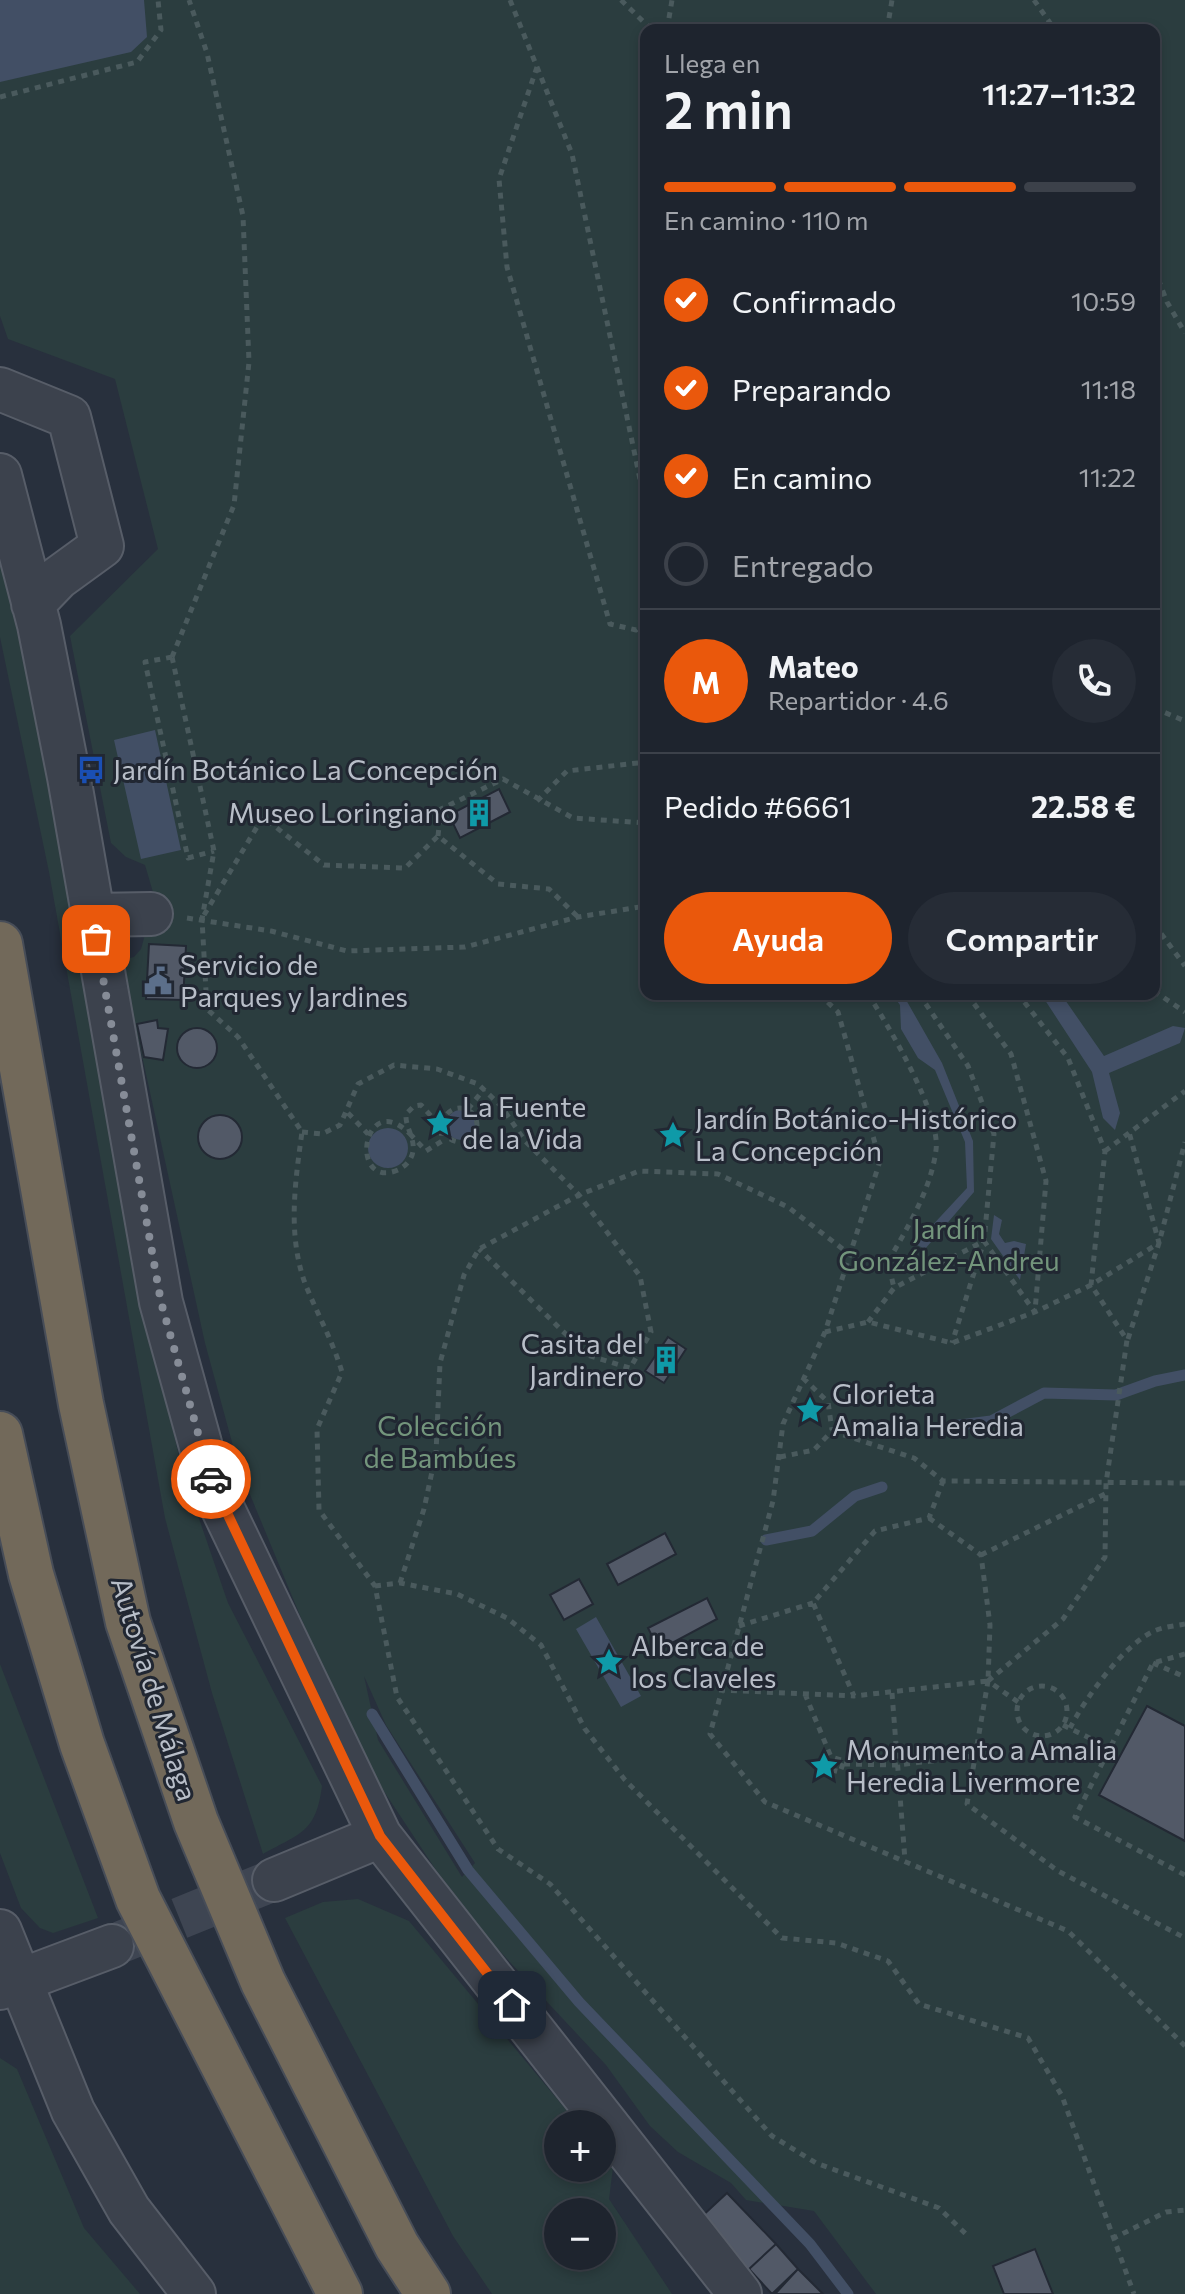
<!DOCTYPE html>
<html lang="es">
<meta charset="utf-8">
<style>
body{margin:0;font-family:Commissioner,sans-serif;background:#262c36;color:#f1f3f6;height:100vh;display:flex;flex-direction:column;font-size:30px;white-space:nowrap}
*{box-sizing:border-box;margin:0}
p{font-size:26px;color:#a1a4aa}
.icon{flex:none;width:44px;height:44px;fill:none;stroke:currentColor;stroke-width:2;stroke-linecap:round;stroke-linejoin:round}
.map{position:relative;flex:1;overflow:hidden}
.details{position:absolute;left:640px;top:24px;width:520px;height:976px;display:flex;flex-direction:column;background:#1e242e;border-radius:16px;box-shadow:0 4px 12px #0003,0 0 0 2px #3c414a}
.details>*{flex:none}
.tools{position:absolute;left:544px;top:2110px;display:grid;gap:16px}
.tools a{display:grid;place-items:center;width:72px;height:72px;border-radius:50%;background:#1e242e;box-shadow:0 4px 12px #0003,0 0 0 2px #3c414a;font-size:40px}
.pin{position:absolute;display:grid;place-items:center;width:68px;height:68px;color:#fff;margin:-34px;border-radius:16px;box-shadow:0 4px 12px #0006}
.courier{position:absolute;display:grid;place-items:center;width:80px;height:80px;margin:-40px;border:6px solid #ea580c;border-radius:50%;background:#fff;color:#222;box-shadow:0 2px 10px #0007}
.headline em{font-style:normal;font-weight:600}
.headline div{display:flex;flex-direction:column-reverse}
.headline{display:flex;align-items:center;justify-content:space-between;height:136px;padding:0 24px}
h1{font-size:52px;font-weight:600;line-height:60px}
.bar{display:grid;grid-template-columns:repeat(4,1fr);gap:12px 8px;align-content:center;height:96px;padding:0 24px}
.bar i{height:10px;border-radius:6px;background:#3c414a}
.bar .current{background:#ea580c}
.bar p{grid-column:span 4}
.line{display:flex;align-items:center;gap:20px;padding:0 24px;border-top:2px solid #3c414a}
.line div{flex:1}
.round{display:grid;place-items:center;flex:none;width:84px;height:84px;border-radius:42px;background:#262c36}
ol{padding:0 24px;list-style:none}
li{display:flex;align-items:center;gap:24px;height:88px}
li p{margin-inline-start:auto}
li .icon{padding:8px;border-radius:50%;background:#ea580c;color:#fff;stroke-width:4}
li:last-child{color:#a1a4aa}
li i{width:44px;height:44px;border:4px solid #3c414a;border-radius:50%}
.action{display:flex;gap:16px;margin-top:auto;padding:16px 24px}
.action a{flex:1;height:92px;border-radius:48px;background:#ea580c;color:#fff;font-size:32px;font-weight:600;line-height:92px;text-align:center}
.action a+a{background:#262c36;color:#f1f3f6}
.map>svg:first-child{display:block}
.green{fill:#2b3d3f;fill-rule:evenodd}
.water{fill:#424f65}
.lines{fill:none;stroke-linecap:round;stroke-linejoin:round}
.stream{stroke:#424f65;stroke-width:11}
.building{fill:#525967;stroke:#232934;stroke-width:2}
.minor-tunnel{stroke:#3e4552;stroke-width:42;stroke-dasharray:42 21;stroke-linecap:butt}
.minor-casing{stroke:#575d68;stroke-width:46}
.highway-casing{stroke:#474d58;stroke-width:48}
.path{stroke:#4a5a5d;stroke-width:5;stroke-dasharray:6 6;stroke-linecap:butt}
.minor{stroke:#3c424d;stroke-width:42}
.highway{stroke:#72695a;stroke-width:44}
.done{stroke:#868c97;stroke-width:8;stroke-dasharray:0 14.4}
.route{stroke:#ea580c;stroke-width:10}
.labels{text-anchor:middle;stroke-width:6;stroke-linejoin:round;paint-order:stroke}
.poi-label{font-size:28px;fill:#b8bec8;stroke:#212732;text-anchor:start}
.park-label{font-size:28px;fill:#73957c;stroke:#212732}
.street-label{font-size:28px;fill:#b8bec8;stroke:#212732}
</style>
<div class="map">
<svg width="1185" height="2294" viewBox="0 0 1185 2294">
<rect width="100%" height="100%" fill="#28303d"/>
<path class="green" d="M0,0H1185V2294H876L814,2211L746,2200L731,2183L678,2152L650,2126L606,2065L495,1946L436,1870L354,1746L239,1468L205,1343L121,960L134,957L141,949L155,899L145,865L126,857L111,843L70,636L158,549L115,379L8,339L0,316ZM646,30H1154V994H646ZM364,1676L386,1725L475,1863L462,1877L378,1740Z
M0,533L158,1366L182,1469L228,1603L322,1786C316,1832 301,1833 263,1854L212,1693L165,1518L49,872L0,637Z
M0,1664L98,1918L53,1933L40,1928L21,1908L0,1853Z
M358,1899L409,1921L578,2124H558V2168H602V2153L613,2167L609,2199L672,2294H492L453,2236L285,1918L323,1902ZM558,2212H602V2256H558Z
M0,2058L17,2069L84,2228L140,2294H0Z"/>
<path class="water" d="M0,0H144L147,37L131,52L0,82Z
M155,730L181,850L141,859L114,740Z
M892,994L905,998L942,1063L973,1141L974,1192L925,1249L915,1244L967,1188L965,1142L935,1070L918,1058L901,1029L900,1005Z
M1041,994H1061L1104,1056L1173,1026L1185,1028L1180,1043L1109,1073L1120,1113L1115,1130L1103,1118L1092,1072Z
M446 1125a15 15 0 1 1 30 0a15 15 0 1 1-30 0Z
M368 1148a20 20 0 1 1 40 0a20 20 0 1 1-40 0Z
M994,1215L1002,1220L999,1234L1005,1243L1014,1241L1026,1244L1020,1280L991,1239Z
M596,1617L641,1696L621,1707L576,1629Z"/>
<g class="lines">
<path class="stream" d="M952,1426L991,1421L1044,1393L1116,1395L1155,1381L1185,1375
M766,1540L812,1531L855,1496L882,1487
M372,1714L468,1870L579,2002L810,2244L848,2294"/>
</g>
<path class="building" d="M499,789L510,812L460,838L449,815Z
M149,944L186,946L183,1000L146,999Z
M157,1020L158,1028L168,1029L163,1060L144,1057L137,1024Z
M177 1048a20 20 0 1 1 40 0a20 20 0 1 1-40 0Z
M198 1137a22 22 0 1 1 44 0a22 22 0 1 1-44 0Z
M668,1337L686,1349L664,1383L645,1371Z
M665,1533L676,1554L618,1585L607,1564Z
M579,1579L593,1604L564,1620L550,1595Z
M707,1598L717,1619L659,1650L648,1628Z
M1147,1706L1185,1726V1841L1099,1795Z
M727,2193L776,2244L748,2270L699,2219Z
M776,2244L798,2269L772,2294L749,2269Z
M1035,2249L1053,2294H1004L993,2266Z
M798,2269L823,2294H775Z"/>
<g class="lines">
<path class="minor-tunnel" d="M121,1942L274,1880"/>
<defs>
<path id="minor" d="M0,389L69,417L102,546L58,578L33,604
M0,475L39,625L69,777L161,1302L206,1465L222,1507L380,1836L740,2294
M92,915L151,914
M274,1880L380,1836
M0,1931L73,2111L129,2210L194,2294
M0,1988L112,1946"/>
<path id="highway" d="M0,944L81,1404L128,1622L196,1822L263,1982L397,2246L428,2294
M0,1434L31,1574L82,1744L138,1899L340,2294"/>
</defs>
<use href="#minor" class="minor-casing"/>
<use href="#highway" class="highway-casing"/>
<path class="path" d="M510,0L572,154L646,508
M621,0L652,30
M1034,0L1055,30
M667,30L672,0
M887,30L892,0
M537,67L499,179L507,267L610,624L636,630L646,622
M0,97L137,62L161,30L158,0
M1154,268L1167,302L1185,333
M172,657L214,851L202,919L207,1009L238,1037L302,1132C295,1183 287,1236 306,1286C318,1315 333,1342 342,1372L317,1429L319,1510L375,1586L397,1697L498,1849L550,1884L772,2136L816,2163L939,2208L969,2237
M172,657L234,505L249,362L243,216L207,53L189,0
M172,657L145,662L188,858L214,851
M1154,708L1185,721
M537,801L567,771L646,762
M438,836L441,809L503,779L573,818L646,823
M204,915L263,817L324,865L405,868L438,836L498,884L549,889L578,917
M187,918L271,931L347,951L465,947L578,917L646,906
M1154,924L1185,966
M1154,991L1185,1012
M819,994L838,1012L880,1161L825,1332L783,1424L773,1501L710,1734L765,1802L1068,1931L1185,2046
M868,994C888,1025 941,1114 936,1150C931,1190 907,1228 888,1262L894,1288
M919,994L968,1066L994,1134L984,1241L952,1343
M967,994L1011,1054L1046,1181L1035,1311
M443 1125a17 17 0 1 1 34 0a17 17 0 1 1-34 0Z
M468,1109L484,1089
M348,1113L368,1134
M302,1132L322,1134L340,1125L358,1084L394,1065L437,1069L478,1084L501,1106L525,1141L579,1195L640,1276L651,1332L630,1368L587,1355L479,1249
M412,1136C363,1084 347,1191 398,1170C406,1166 412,1159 413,1151C415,1138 405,1127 406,1114L414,1106L421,1105L441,1127L442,1141L426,1151L412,1136
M1105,1151L1185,1091
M868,1322L894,1288L984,1241L1034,1311
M825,1332L868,1322L952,1343L1035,1312L1091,1285L1159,1243L1129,1132
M1128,1339L1159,1243L1185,1142
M803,1378L828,1402L832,1430
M832,1431L914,1458L943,1481L1185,1483
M780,1457L814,1450L832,1431
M929,1518L981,1555L990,1625L988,1681L854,1696L813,1603L875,1531L929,1518L943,1481
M981,1555L1105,1494
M400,1583L424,1509L436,1453L440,1363L464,1275L479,1249L579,1195L639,1171L718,1174L788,1207L848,1253
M375,1586L400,1583L457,1594L507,1618L541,1645L585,1729L625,1780L782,1938L836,1943L888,1961L919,2004L1028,2038L1062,2096L1134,2294
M739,1626L813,1603
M1185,1654L1153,1663L1075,1817L1185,1875
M1153,1663L1185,1677
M988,1681L1063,1619L1105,1557L1106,1483L1127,1340L1091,1285L1105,1151L1068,1058L1018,994
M1017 1711a25 25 0 1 1 50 0a25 25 0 1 1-50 0Z
M719,1690L854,1696
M892,1693L905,1860
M805,1694L831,1757L828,1769L840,1772L844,1761L831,1757
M1018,1702L988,1681L967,1804L1058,1871L1185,1938
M1063,1725L1110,1748
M1070,1728C1085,1699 1123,1645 1154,1631C1163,1627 1175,1626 1185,1624
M844,1764L897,1765L974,1756
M1112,2239L1166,2212L1185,2210"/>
<use href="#minor" class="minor"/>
<use href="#highway" class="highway"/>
</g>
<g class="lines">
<path class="done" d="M96,939L161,1302L211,1479"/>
<path class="route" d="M211,1479L380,1836L512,2005"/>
</g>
<defs>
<symbol id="bus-bare" viewBox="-9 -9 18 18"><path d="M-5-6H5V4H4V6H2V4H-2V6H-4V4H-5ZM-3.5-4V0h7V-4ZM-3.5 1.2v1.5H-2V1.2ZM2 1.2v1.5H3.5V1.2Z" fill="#1a4fb4" stroke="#212732" stroke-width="2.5" paint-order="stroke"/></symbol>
<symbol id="building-bare" viewBox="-9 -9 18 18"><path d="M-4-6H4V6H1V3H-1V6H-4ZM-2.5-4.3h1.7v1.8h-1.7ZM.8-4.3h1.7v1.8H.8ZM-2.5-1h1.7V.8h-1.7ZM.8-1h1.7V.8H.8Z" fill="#0f9aa8" stroke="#212732" stroke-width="2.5" paint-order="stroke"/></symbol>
<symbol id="civic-bare" viewBox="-9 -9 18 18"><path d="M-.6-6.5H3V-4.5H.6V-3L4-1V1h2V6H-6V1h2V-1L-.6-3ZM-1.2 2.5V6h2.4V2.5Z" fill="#5c6f8a" stroke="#212732" stroke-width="2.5" paint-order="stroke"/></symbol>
<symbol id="sight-bare" viewBox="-9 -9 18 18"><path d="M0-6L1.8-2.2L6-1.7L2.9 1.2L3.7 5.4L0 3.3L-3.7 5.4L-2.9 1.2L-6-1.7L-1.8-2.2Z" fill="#0f9aa8" stroke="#212732" stroke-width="2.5" paint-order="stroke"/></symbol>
</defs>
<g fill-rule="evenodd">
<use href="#bus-bare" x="71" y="750" width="40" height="40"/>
<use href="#building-bare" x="459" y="793" width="40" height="40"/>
<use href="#civic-bare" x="138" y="961" width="40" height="40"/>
<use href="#sight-bare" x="420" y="1103" width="40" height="40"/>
<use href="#sight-bare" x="653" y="1115" width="40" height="40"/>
<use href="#building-bare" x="646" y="1340" width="40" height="40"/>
<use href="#sight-bare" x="790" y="1390" width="40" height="40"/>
<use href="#sight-bare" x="589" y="1642" width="40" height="40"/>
<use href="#sight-bare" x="804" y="1746" width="40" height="40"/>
</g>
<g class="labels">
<g class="poi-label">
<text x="113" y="780">Jardín Botánico La Concepción</text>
<text x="457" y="823" text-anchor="end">Museo Loringiano</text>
<text x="180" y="975">Servicio de<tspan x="180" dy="32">Parques y Jardines</tspan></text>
<text x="462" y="1117">La Fuente<tspan x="462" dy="32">de la Vida</tspan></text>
<text x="695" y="1129">Jardín Botánico-Histórico<tspan x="695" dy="32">La Concepción</tspan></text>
<text x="644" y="1354" text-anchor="end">Casita del<tspan x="644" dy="32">Jardinero</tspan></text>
<text x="832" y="1404">Glorieta<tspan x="832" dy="32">Amalia Heredia</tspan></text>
<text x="631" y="1656">Alberca de<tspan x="631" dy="32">los Claveles</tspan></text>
<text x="846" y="1760">Monumento a Amalia<tspan x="846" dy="32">Heredia Livermore</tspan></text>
</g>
<g class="park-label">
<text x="949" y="1239">Jardín<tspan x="949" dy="32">González-Andreu</tspan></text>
<text x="440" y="1436">Colección<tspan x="440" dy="32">de Bambúes</tspan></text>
</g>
<g class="street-label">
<text transform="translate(154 1689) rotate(73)" y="10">Autovía de Málaga</text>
</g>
</g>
</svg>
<div class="tools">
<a>+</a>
<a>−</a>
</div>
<div class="pin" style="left:96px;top:939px;background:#ea580c"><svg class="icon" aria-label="bag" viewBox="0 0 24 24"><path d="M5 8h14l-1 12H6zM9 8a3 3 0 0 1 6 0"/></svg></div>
<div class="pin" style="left:512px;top:2005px;background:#1f2937"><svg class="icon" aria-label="home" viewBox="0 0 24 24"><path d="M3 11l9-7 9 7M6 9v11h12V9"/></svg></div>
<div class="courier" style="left:211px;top:1479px"><svg class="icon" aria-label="car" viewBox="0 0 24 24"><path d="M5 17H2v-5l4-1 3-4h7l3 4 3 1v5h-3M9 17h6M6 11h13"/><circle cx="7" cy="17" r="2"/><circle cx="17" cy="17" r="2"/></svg></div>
<section class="details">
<div class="headline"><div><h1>2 min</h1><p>Llega en</p></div><em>11:27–11:32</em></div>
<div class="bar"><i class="current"></i><i class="current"></i><i class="current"></i><i></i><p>En camino · 110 m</p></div>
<ol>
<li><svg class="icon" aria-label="check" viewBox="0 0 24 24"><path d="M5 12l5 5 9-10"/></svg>Confirmado<p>10:59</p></li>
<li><svg class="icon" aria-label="check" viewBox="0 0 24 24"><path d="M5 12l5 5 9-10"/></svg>Preparando<p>11:18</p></li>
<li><svg class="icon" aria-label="check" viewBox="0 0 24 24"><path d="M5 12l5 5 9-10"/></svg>En camino<p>11:22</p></li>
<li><i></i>Entregado</li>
</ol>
<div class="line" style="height:144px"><b class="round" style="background:#ea580c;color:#fff">M</b><div><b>Mateo</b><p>Repartidor · 4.6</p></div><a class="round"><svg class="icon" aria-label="phone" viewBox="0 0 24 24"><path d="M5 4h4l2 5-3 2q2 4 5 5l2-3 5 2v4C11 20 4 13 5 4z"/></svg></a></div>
<div class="line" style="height:104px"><div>Pedido #6661</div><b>22.58 €</b></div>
<div class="action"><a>Ayuda</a><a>Compartir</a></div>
</section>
</div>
